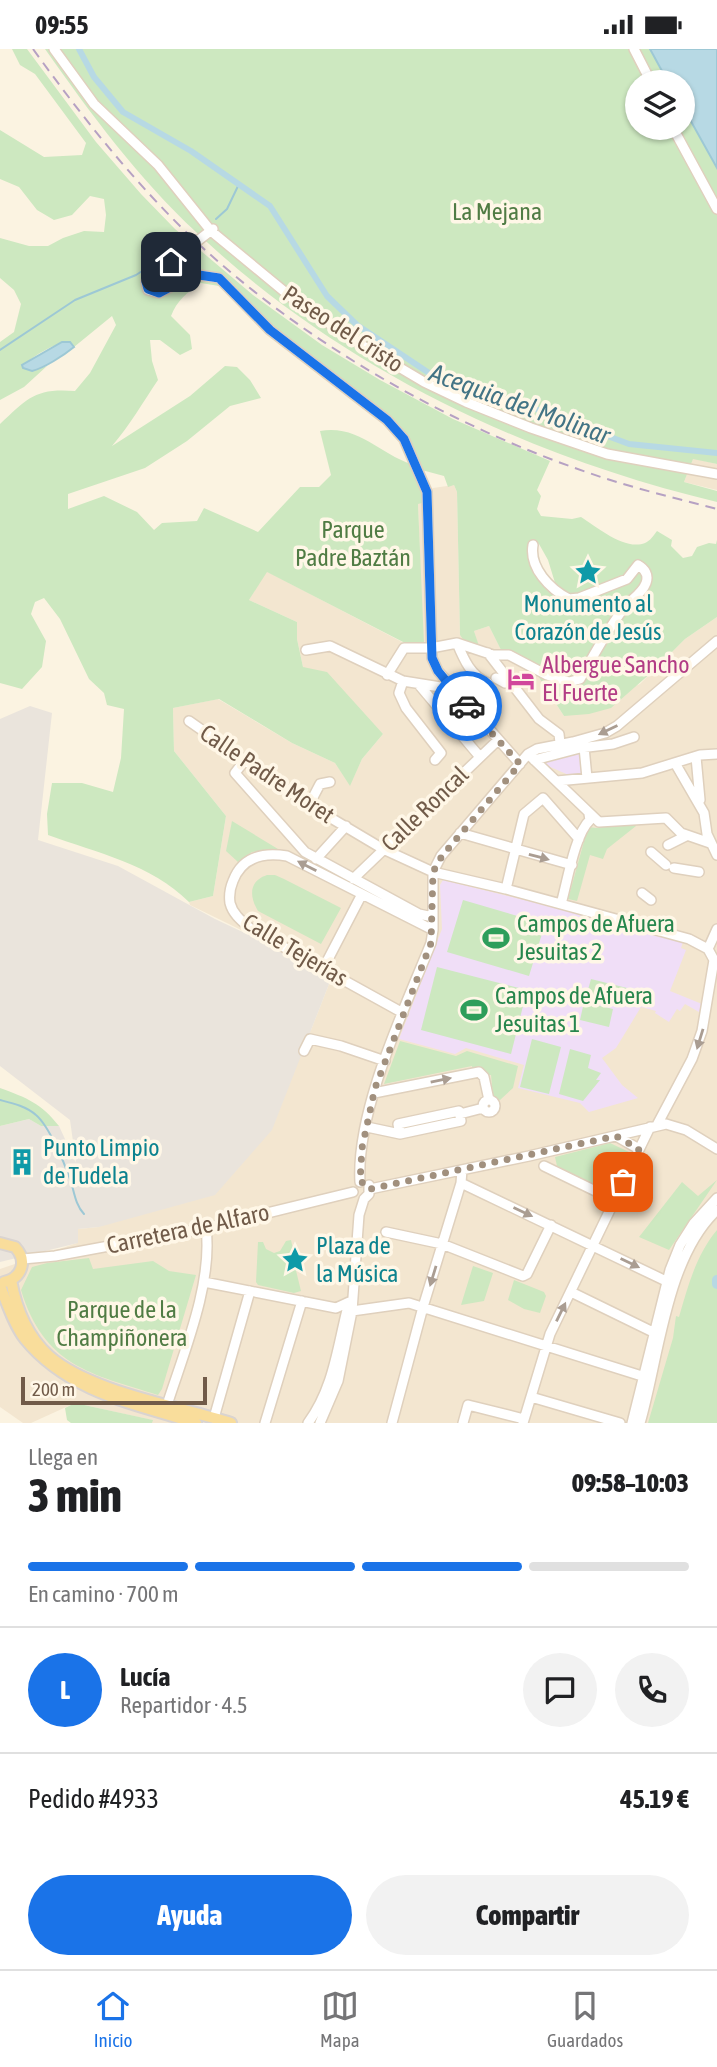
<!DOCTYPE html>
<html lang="es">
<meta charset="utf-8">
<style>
body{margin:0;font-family:"Asap Condensed",sans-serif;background:#f2f2f2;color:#202124;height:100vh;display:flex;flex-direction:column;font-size:26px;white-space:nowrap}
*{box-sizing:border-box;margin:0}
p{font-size:23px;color:#757577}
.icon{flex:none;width:38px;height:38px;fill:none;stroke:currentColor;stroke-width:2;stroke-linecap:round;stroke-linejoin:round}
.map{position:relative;height:1374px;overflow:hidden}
.sheet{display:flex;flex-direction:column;background:#fff;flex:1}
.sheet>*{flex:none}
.controls{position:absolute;left:625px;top:21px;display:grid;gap:14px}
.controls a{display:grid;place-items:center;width:70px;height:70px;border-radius:50%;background:#fff;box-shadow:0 2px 5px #0004;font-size:35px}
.scale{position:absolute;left:21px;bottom:18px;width:186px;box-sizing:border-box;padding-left:7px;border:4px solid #715b49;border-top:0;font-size:19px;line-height:24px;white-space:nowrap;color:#715b49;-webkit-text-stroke:5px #fff7e7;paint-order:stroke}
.pin{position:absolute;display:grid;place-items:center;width:60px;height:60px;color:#fff;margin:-30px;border-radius:14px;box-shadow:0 4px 10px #0006}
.courier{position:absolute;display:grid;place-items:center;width:70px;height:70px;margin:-35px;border:5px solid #1a73e8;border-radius:50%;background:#fff;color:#222;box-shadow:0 2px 9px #0007}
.headline em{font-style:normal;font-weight:800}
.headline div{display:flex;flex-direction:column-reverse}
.headline{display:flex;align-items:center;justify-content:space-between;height:119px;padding:0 28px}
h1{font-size:46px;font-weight:800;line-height:52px}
.bar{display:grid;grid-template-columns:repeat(4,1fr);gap:10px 7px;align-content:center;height:84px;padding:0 28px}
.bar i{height:9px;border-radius:5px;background:#e0e0e0}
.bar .current{background:#1a73e8}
.bar p{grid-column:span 4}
.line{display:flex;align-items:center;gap:18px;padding:0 28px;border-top:2px solid #e0e0e0}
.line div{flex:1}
.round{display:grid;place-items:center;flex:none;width:74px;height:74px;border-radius:37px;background:#f2f2f2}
.action{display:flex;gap:14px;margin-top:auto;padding:14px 28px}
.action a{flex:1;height:80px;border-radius:42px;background:#1a73e8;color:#fff;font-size:28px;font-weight:800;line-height:80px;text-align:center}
.action a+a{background:#f2f2f2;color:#202124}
.status{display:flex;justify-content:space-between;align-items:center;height:49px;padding:0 35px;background:#fff;direction:ltr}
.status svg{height:19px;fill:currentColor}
.dock{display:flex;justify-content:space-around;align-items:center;height:98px;border-top:2px solid #e0e0e0;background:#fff;font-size:19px;color:#757577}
.dock a{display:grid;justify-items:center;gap:4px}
.dock .current{color:#1a73e8}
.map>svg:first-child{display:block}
.residential{fill:#f3e6d0}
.industrial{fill:#eae4dc}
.education{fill:#f0def7}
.green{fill:#cde8c0;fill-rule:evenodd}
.water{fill:#b7d9e4;stroke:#9dc8d5;stroke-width:2}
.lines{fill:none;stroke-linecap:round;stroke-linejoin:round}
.stream{stroke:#9dc8d5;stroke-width:2}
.canal{stroke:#b7d9e4;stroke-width:6}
.river{stroke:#b7d9e4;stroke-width:10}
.minor-casing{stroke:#dfd0bd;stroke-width:12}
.major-casing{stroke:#dad4d0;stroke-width:14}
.minor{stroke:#fff;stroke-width:9}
.major{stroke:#f9dd9b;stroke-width:10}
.rail{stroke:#b6a1c3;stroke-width:2;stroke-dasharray:10 7;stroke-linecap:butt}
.oneway{fill:#aa9d92}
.done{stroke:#a1907e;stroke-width:7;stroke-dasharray:0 12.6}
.route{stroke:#1a73e8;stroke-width:9}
.labels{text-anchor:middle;stroke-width:7;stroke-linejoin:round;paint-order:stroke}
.park-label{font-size:24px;fill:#507c44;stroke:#fff7e7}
.street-label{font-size:24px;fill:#715b49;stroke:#fff7e7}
.culture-label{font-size:24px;fill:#0d838f;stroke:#fff7e7;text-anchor:start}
.hotel-label{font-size:24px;fill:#b23c85;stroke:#fff7e7;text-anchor:start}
.leisure-label{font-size:24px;fill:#27864d;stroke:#fff7e7;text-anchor:start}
.water-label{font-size:26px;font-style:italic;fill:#437485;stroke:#fff7e7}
</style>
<div class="status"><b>09:55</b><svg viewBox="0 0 49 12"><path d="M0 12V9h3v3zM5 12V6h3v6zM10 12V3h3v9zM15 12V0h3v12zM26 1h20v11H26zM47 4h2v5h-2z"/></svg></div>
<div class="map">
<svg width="717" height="1374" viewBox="0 0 717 1374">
<rect width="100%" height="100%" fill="#fbf3e1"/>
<path class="residential" d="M693,409L717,415V441L684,433Z
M454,436L457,443L460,586L478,596L474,582L489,577L501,601L512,603L522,616L538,627L564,667L640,635L685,590L717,568V1374H152V1371L75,1354L31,1374H23L0,1358V1220L77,1194L78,1180L99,1178L311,981L331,930L313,916L190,856L189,853L213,847L226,767L174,702L173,659L218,650L292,694L335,714L350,736L362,710L383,685L303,618L297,590V573L249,551L266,522L404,594L423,595L418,454L433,439Z"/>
<path class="industrial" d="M30,657L52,664L38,791L118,817L215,870L313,916L331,930L272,1081L215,1146L99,1178L78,1180V1194L0,1213V1077L29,1070L41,1077H59L76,1114L70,1071L0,1017V670Z"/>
<path class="education" d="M581,701L584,727H571L548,717L545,713L546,710Z
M443,831L674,888L683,893L681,899L686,901L670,942L702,955L699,963L685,955L680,962L677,960L669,973L655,964L656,962L641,958L616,999L602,1009L622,1036L638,1049L589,1063L580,1054L518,1039L524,1016L466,999L455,1005L399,990L442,880L440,836Z"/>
<path class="green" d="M12,0H27L96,93L141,145L175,180L253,246L322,296L380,331L453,370L550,412L537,441L541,447L537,460L541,467L572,470L581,468C597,478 625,502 645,494C650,492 654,486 657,482L672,491L671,497L683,509L692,507L697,498L709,494L716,495L717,491V568L685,590L651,624L611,659L589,665L564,667L538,627L521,615L526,611L512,603L501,601L489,577L474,582L479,597L465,593L460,586L457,443L454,436L448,438L444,427L418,420L427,443L426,453L418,455L424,595L405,594L267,523L249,551L297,573V590L303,618L327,623L383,685L362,710L350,737L335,714L292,694L219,650L173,659L174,702L226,767L213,847L189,853C151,815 97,804 48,786L47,765L52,734H82L113,743L121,709L124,660L107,656L104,644L89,630L60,570L44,549L35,553L31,565L46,592L42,618L22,640L0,634V375C28,349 35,339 75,342L90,324L116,276L112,267L74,298L70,293C53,294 36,306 23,316V319L32,322L47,317L24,338L0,351V293L14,283L21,255L14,241L0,229V189L29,197H48L63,189L84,182L104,183L106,166L104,150L90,147L72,166L54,171L37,161L19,138L0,130V81L44,108L82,106L86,94L35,25L20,16ZM200,222C229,223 238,245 254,265C259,271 266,276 271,281L387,370L405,390L417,417C382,408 360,375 320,382L331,426L319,438H300L258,483L204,459L197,472L162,474L154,481L137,463L104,447L68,460V445L145,419L187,392L230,357L261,349L250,331L237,318L225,317L190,347L112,397C130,376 143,353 158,331L152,312L150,291H160L180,306L192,300L190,286L171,267C177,251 187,244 201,234L225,238C200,221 182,235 158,248L150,245L148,240L159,244L187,225ZM532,492L539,495L548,511L556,537L552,541C536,528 526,512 532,492Z
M45,0H717V415L693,410L684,433L717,442V453C527,408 339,318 196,183C139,130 90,64 45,0ZM637,33H682V79H637Z
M628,771L633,772L636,777L607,800L603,810L590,806L577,852L568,850L588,778L597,779Z
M232,772L278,800L252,803L238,813L226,802Z
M267,826H275L284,830L341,859L321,895L258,862C249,847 249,832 267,826Z
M463,851L545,875L529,927L447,903Z
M437,918L527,941L511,1005L421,981Z
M591,930L627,939L622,957L586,948Z
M584,953L613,960L609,978L580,971Z
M532,990L561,998L549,1045L520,1038Z
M400,992L456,1007L467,1002L518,1017L513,1039L500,1051L493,1048L491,1026H487L482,1019L473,1022L472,1017L384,1035Z
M570,1000L591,1006L588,1019L601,1024L596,1031H600L583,1052L559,1045Z
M0,1039C27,1049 41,1054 59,1077H41L29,1070L0,1077Z
M610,1094L629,1103L630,1106L612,1145L557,1117L555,1108Z
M717,1131L669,1201L639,1188L682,1133L698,1147Z
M717,1181V1374H648L673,1289L676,1267L679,1268C688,1237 696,1206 717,1181Z
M291,1191L293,1200L291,1201L301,1242L294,1244L258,1236L256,1233L258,1193H263L266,1200L274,1204L280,1202L286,1192Z
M89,1209L93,1220L153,1212L169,1222L196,1226L162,1340L158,1346C91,1325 44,1317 21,1241L32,1218L47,1214Z
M473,1217L493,1224L484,1252L461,1256Z
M514,1231L544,1243L546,1247L540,1264L524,1260L508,1251Z
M75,1354L153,1371L152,1374H71L67,1371L65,1359Z"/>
<path class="water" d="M650,0H717V119L683,58L682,33H668Z
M62,293H70L74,298C63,307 44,319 32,322L23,319L22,316Z"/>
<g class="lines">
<path class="stream" d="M216,170L227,160L239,135
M0,301L75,251L136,226L165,207L176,195L187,194
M0,1051C12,1054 26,1057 36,1066C49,1077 64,1113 70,1130C74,1141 75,1156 84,1165"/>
<path class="canal" d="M79,0L94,28L123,63L191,102L270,157L327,247L357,276L429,324L533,359L629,395L717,404"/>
<path class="river" d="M717,1231V1235"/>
<defs>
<path id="minor" d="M54,0L94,55L158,116L211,182L297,253L360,295L424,333L466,353L531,379L607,405L717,425
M634,0L651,33
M673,79L717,160
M213,180L148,230L146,233L148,241L159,244L187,229L199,226L219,229L270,281L387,371L404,390L427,443L432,609L438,622L520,715
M457,594C464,611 471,627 488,634
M306,601L330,597L403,632L453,640
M488,604L539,670L559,685L560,694
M387,626L404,599H431L457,594L493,606H509L547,626L569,633L580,630C594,606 607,581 624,559C631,550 642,545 646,534C649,526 645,520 638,516L627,530L579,549L569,550C550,540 529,519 533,496
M496,629L505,634L511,633
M403,632L399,644L406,659L441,704L435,711
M420,637L480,708
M459,647L479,630
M189,672L309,756L383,800L433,823L506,840L689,890L708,900
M584,698L587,729
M528,705L599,773L666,769L681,784L710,794
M696,708L700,751
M245,711L235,724L305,803L419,865L433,868
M534,711L580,699L613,695L634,688
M675,714L704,764L707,785L717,806
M557,732L642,724L700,706L717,705
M309,756L320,735L330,733
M460,784L572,816
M668,796L686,787
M651,803L666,816
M316,810L346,777
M674,819L699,823
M353,830L498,691
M506,840L524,765L543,749L579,790
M642,844L651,851
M561,855C567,834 575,784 590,771L589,765
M708,900L717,880
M323,920L362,845
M403,964L251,880C243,873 233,866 230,854C229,847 230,839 233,832C242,808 263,803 287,807L433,881
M304,1002L310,990L341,997L385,1012
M374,1044L479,1023L484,1028L489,1051
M483 1057a6 6 0 1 1 12 0a6 6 0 1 1-12 0Z
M459,1062L461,1072L400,1085L398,1075Z
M460,1065L483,1059
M657,1076L692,1010L702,982L714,911L708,900
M367,1078L400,1085
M616,1087L639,1100
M544,1117L614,1151
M360,1133C356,1061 404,961 431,894L433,881V823L441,807L528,705L537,700L573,693L605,684L617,677L717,592
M461,1134L666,1232
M370,1140L529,1107L666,1075L686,1081L717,1100
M386,1183L442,1195L523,1227L527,1225L551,1176
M23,1210L55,1207L206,1179L353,1143
M204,1233L336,1259L349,1253
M571,1243L655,1284
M352,1262L409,1254L645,1328
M531,1348L620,1374
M167,1356C184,1303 213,1234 206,1179
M214,1369L250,1242
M265,1374L302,1252
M308,1374C333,1340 337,1301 347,1261
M320,1374L338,1332L352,1262L359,1166L364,1150L369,1145V1136
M392,1374L423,1258L461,1134L462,1121
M463,1374L468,1356L524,1370
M523,1374L550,1285L650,1078
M632,1374L670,1221L680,1196L694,1174L717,1149
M640,1374C659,1309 666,1208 717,1161"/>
<path id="major" d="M0,1194L15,1198C28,1212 22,1229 4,1233
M11,1231C16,1259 28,1288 49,1307C90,1343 178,1357 231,1374
M0,1237C7,1254 14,1276 25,1290C68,1343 135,1355 196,1374"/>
</defs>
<use href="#minor" class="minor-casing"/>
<use href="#major" class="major-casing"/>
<use href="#minor" class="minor"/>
<use href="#major" class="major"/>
<path class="rail" d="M33,0C80,65 129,127 186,183C300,293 454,380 604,429C641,441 679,450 717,460"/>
</g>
<defs><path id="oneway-solid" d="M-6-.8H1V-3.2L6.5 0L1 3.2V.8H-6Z" transform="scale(1.75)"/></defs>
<g class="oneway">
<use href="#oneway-solid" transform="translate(608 681) rotate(154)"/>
<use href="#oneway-solid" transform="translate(539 808) rotate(15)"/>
<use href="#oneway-solid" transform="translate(307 817) rotate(-153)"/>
<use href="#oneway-solid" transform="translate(700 990) rotate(107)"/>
<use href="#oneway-solid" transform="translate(441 1031) rotate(-11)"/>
<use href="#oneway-solid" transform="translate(523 1163) rotate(25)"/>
<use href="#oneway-solid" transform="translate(630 1214) rotate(26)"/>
<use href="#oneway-solid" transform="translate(433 1227) rotate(107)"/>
<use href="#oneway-solid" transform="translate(561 1263) rotate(-64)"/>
</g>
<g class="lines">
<path class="done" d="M467,657L520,715L442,807L433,823L431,894L375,1039L362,1099L360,1133L366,1134L370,1140L616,1087L639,1100L623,1133"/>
<path class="route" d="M171,213L148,230L146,233L148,240L159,244L187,229L199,226L219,229L270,281L387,371L404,390L427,443L432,609L438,622L467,657"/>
</g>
<defs>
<symbol id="sight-bare" viewBox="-9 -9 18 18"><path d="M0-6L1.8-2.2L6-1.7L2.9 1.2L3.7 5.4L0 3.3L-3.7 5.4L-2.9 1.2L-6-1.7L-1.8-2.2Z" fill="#0f9aa8" stroke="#fff7e7" stroke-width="2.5" paint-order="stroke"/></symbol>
<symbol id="hotel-bare" viewBox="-9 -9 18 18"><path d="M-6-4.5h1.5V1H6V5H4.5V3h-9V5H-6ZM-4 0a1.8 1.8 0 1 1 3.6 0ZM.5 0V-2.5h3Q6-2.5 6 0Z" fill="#d1479c" stroke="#fff7e7" stroke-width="2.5" paint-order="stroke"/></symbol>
<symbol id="stadium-bare" viewBox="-9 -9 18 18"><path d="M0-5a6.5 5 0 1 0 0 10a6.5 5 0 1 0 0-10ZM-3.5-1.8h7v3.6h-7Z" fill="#2e9e5b" stroke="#fff7e7" stroke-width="2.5" paint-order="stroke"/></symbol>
<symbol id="building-bare" viewBox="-9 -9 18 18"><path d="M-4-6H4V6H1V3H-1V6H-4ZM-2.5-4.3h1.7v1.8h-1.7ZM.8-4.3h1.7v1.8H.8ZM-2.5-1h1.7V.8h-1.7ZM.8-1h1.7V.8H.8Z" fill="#0f9aa8" stroke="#fff7e7" stroke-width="2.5" paint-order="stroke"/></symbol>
</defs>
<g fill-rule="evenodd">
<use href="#sight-bare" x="569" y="504" width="38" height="38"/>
<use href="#hotel-bare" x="502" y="611" width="38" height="38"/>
<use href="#stadium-bare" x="477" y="870" width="38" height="38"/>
<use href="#stadium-bare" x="455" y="942" width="38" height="38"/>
<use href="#building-bare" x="3" y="1094" width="38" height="38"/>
<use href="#sight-bare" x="276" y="1192" width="38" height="38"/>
</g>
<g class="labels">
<g class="park-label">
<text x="497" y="171">La Mejana</text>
<text x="353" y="489">Parque<tspan x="353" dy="28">Padre Baztán</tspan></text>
<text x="122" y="1269">Parque de la<tspan x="122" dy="28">Champiñonera</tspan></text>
</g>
<g class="street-label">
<text transform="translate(343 280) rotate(33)" y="8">Paseo del Cristo</text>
<text transform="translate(267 725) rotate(34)" y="8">Calle Padre Moret</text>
<text transform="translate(425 760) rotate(-44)" y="8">Calle Roncal</text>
<text transform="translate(295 901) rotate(31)" y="8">Calle Tejerías</text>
<text transform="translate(188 1180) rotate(-12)" y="8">Carretera de Alfaro</text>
</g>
<g class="culture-label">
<text x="588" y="563" text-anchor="middle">Monumento al<tspan x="588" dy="28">Corazón de Jesús</tspan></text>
<text x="43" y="1107">Punto Limpio<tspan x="43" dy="28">de Tudela</tspan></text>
<text x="316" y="1205">Plaza de<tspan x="316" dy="28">la Música</tspan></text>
</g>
<g class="hotel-label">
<text x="542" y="624">Albergue Sancho<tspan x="542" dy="28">El Fuerte</tspan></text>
</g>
<g class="leisure-label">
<text x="517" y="883">Campos de Afuera<tspan x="517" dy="28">Jesuitas 2</tspan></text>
<text x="495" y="955">Campos de Afuera<tspan x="495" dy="28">Jesuitas 1</tspan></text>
</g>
<g class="water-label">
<text transform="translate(520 355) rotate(20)" y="9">Acequia del Molinar</text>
</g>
</g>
</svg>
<div class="controls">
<a><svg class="icon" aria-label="layers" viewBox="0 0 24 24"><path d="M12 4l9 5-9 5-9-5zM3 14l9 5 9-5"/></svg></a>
</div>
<div class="scale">200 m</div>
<div class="pin" style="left:623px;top:1133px;background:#ea580c"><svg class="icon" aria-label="bag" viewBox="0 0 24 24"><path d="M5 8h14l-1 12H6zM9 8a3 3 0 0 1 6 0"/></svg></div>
<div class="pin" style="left:171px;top:213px;background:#1f2937"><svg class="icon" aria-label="home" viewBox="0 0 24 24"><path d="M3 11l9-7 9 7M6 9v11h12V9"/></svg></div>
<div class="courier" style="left:467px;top:657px"><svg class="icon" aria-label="car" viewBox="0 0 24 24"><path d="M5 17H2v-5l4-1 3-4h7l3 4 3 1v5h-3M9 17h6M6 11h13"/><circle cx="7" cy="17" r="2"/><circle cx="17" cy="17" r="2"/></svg></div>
</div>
<section class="sheet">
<div class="headline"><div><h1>3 min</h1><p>Llega en</p></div><em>09:58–10:03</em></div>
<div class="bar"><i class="current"></i><i class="current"></i><i class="current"></i><i></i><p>En camino · 700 m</p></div>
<div class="line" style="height:126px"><b class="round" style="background:#1a73e8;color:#fff">L</b><div><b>Lucía</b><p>Repartidor · 4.5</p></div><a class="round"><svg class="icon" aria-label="chat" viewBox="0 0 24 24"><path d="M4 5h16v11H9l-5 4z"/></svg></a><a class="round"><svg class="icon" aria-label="phone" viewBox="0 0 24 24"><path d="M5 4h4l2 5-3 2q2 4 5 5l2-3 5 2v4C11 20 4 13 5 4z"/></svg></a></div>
<div class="line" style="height:91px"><div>Pedido #4933</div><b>45.19 €</b></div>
<div class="action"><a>Ayuda</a><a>Compartir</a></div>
</section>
<nav class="dock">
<a class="current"><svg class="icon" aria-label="home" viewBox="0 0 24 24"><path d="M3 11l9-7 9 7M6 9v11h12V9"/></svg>Inicio</a>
<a><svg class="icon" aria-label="map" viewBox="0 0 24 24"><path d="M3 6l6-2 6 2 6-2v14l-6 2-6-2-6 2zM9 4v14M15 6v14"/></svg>Mapa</a>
<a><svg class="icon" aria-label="saved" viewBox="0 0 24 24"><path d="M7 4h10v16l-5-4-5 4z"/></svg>Guardados</a>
</nav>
